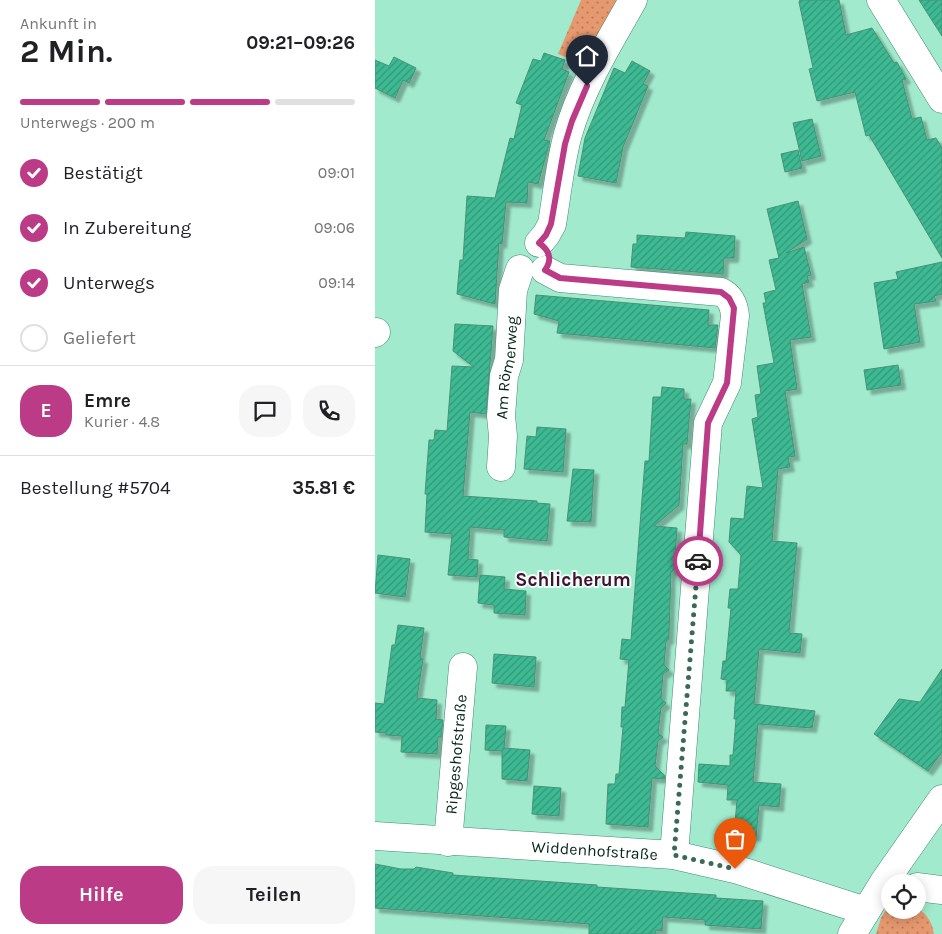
<!DOCTYPE html>
<html lang="de">
<meta charset="utf-8">
<style>
body{margin:0;font-family:Karla,sans-serif;background:#f6f6f6;color:#202124;height:100vh;display:flex;flex-direction:column;font-size:19px;white-space:nowrap}
*{box-sizing:border-box;margin:0}
p{font-size:16px;color:#757577}
.icon{flex:none;width:28px;height:28px;fill:none;stroke:currentColor;stroke-width:2;stroke-linecap:round;stroke-linejoin:round}
.map{position:relative;flex:1;overflow:hidden}
.details{display:flex;flex-direction:column;background:#fff;width:375px}
.details>*{flex:none}
.fabs{position:absolute;left:506px;top:874px;display:grid;gap:10px}
.fabs a{display:grid;place-items:center;width:45px;height:45px;border-radius:50%;background:#fff;box-shadow:0 2px 12px #0003;font-size:25px}
.pin{position:absolute;display:grid;place-items:center;width:42px;height:42px;color:#fff;margin:-51px -21px;border-radius:50% 50% 50% 0;rotate:-45deg;box-shadow:0 0 5px #0007}
.pin .icon{rotate:45deg}
.courier{position:absolute;display:grid;place-items:center;width:50px;height:50px;margin:-25px;border:4px solid #bb3b86;border-radius:50%;background:#fff;color:#222;box-shadow:0 1px 6px #0007}
.head em{font-style:normal;font-weight:700}
.head div{display:flex;flex-direction:column-reverse}
.head{display:flex;align-items:center;justify-content:space-between;height:85px;padding:0 20px}
h1{font-size:32px;font-weight:700;line-height:38px}
.bar{display:grid;grid-template-columns:repeat(4,1fr);gap:8px 5px;align-content:center;height:60px;padding:0 20px}
.bar i{height:6px;border-radius:4px;background:#e0e0e0}
.bar .selected{background:#bb3b86}
.bar p{grid-column:span 4}
.line{display:flex;align-items:center;gap:12px;padding:0 20px;border-top:1px solid #e0e0e0}
.line div{flex:1}
.round{display:grid;place-items:center;flex:none;width:52px;height:52px;border-radius:20px;background:#f6f6f6}
ol{padding:0 20px;list-style:none}
li{display:flex;align-items:center;gap:15px;height:55px}
li p{margin-inline-start:auto}
li .icon{padding:5px;border-radius:50%;background:#bb3b86;color:#fff;stroke-width:4}
li:last-child{color:#757577}
li i{width:28px;height:28px;border:2px solid #e0e0e0;border-radius:50%}
.cta{display:flex;gap:10px;margin-top:auto;padding:10px 20px}
.cta a{flex:1;height:58px;border-radius:20px;background:#bb3b86;color:#fff;font-size:20px;font-weight:700;line-height:58px;text-align:center}
.cta a+a{background:#f6f6f6;color:#202124}
main{display:flex;flex:1;min-height:0}
.map>svg:first-child{display:block}
.park{fill:url(#park-dots)}
.building{fill:url(#building-hatch);stroke:#499177;filter:url(#shadow)}
.lines{fill:none;stroke-linecap:round;stroke-linejoin:round}
.minor-casing{stroke:#428a71;stroke-width:29}
.minor{stroke:#fff;stroke-width:28}
.done{stroke:#3b6958;stroke-width:5;stroke-dasharray:0 9}
.route{stroke:#bb3b86;stroke-width:6}
.labels{text-anchor:middle;stroke-width:4;stroke-linejoin:round;paint-order:stroke}
.street-label{font-size:16px;fill:#042319;stroke:#eafff6}
.quarter-label{font-size:19px;font-weight:bold;fill:#4a0d32;stroke:#eafff6}
</style>
<main>
<section class="details">
<div class="head"><div><h1>2 Min.</h1><p>Ankunft in</p></div><em>09:21–09:26</em></div>
<div class="bar"><i class="selected"></i><i class="selected"></i><i class="selected"></i><i></i><p>Unterwegs · 200 m</p></div>
<ol>
<li><svg class="icon" aria-label="check" viewBox="0 0 24 24"><path d="M5 12l5 5 9-10"/></svg>Bestätigt<p>09:01</p></li>
<li><svg class="icon" aria-label="check" viewBox="0 0 24 24"><path d="M5 12l5 5 9-10"/></svg>In Zubereitung<p>09:06</p></li>
<li><svg class="icon" aria-label="check" viewBox="0 0 24 24"><path d="M5 12l5 5 9-10"/></svg>Unterwegs<p>09:14</p></li>
<li><i></i>Geliefert</li>
</ol>
<div class="line" style="height:90px"><b class="round" style="background:#bb3b86;color:#fff">E</b><div><b>Emre</b><p>Kurier · 4.8</p></div><a class="round"><svg class="icon" aria-label="chat" viewBox="0 0 24 24"><path d="M4 5h16v11H9l-5 4z"/></svg></a><a class="round"><svg class="icon" aria-label="phone" viewBox="0 0 24 24"><path d="M5 4h4l2 5-3 2q2 4 5 5l2-3 5 2v4C11 20 4 13 5 4z"/></svg></a></div>
<div class="line" style="height:65px"><div>Bestellung #5704</div><b>35.81 €</b></div>
<div class="cta"><a>Hilfe</a><a>Teilen</a></div>
</section>
<div class="map">
<svg width="567" height="934" viewBox="0 0 567 934">
<defs>
<pattern id="park-dots" width="8" height="8" patternUnits="userSpaceOnUse" patternTransform="scale(1.25)"><rect width="8" height="8" fill="#e6986f"/><path d="M2 2h.1M6 6h.1" fill="none" stroke="#b87c5a" stroke-width="1.8" stroke-linecap="round"/></pattern>
<pattern id="building-hatch" width="6" height="6" patternUnits="userSpaceOnUse" patternTransform="scale(1.25)"><rect width="6" height="6" fill="#3eba93"/><path d="M-1 1l2-2M0 6l6-6M5 7l2-2" fill="none" stroke="#329777"/></pattern>
<filter id="shadow"><feDropShadow dx="4.5" dy="4.5" stdDeviation="1" flood-color="#0004"/></filter>
</defs>
<rect width="100%" height="100%" fill="#a1eace"/>
<path class="park" d="M206,0H253L210,65L183,54Z
M515,903V910H542L543,908C553,916 557,922 559,934H501L506,918Z"/>
<path class="building" d="M425,0H464L471,35L497,28L519,63L522,62L531,79L527,80L537,119L546,117L552,140L561,138L567,148V258L494,135L491,136L480,92L442,101L434,69L438,68L424,2Z
M544,0H567V36Z
M169,53L190,60L187,69L194,72L169,140L175,141L163,184L153,182L152,203L131,202L127,244L124,243L120,304L82,294L85,260H88L92,196L120,198L135,138L139,139L147,105L141,103L158,59L166,61Z
M19,57L41,68L34,83L28,80L20,98L0,88V60L14,66Z
M257,61L275,71L268,84L273,86L248,147L241,183L203,176L210,138L239,68L250,73Z
M437,119L446,156L427,161L418,123Z
M423,150L427,168L410,172L406,154Z
M423,201L432,239L411,253L429,247L436,275L432,276L434,282L427,284L436,337L415,340L422,389L410,391L420,456L413,457L415,467L403,469L397,541L422,543L414,633L427,634L425,653L384,649L379,704L440,711L437,728L383,724L378,782L406,784L404,807L384,805L381,837L359,835L362,800H352L353,785L323,782L324,764L355,766V755H358L361,719H359L361,691H351L352,680L346,679L348,661H351L356,608H353L355,589H363L366,555L354,542L356,518L369,519L372,486L388,488L377,419L383,417L380,395L386,394L382,366L399,363L388,303H391L389,293L401,290L394,260L404,258L392,209Z
M311,232L360,236L359,258H349L348,274L256,267L258,244H262V235L310,238Z
M567,262V294L559,296L561,301L539,304L545,342L509,349L499,283L523,279L521,272Z
M161,295L334,310L333,325H343L340,348L182,333L184,321L159,314Z
M80,324L118,326L111,414L95,412L88,496L162,501V503L175,504L172,541L129,537V530L95,527L93,559L103,560L102,577L73,575L77,534L50,532L52,494H50L54,440H59L60,430L72,431L77,366L99,367L78,351Z
M523,365L526,385L492,390L489,370Z
M287,387L309,389V399H316L312,444H308L304,505L279,526L302,528L299,569L296,572L294,634V639L291,641L289,665L294,670L288,674L286,699L291,703L286,708L283,733L288,737L283,741L280,766L290,776L289,779L277,778L273,827L231,824L233,784H240L241,774H244L248,727H246L247,707H250L252,683L254,660L245,659L247,639L256,640L270,461H274L278,397H286Z
M162,427L191,429L188,472L149,469L152,436L161,437Z
M198,469L219,470L216,522L192,521Z
M3,555L35,559L30,597L0,593Z
M105,575L130,577L129,589L151,591L150,615L119,613V605L103,603Z
M23,625L49,628L45,658L48,659L42,698L62,700L61,719L68,720L66,737H63L62,754L26,752L27,736L11,735V733L0,732V703L9,704L17,645H20Z
M119,654L161,657L159,687L117,683Z
M567,669V752L553,771L499,734L524,699L545,702Z
M111,725L131,726L129,748L155,750L152,781L127,779V751L110,750Z
M159,786L186,788L184,816L157,814Z
M0,864L26,869H39L41,867L78,873V875L222,885V887L341,895V898L388,901L386,929L330,925V920L288,917L287,931L281,930L280,934H214V924L0,908Z"/>
<g class="lines">
<defs>
<g id="minor">
<path d="M506,0L567,99"/>
<path d="M164,243L171,235L177,224C182,194 185,163 193,134C207,85 234,43 258,0"/>
<path d="M170,270L185,278L346,292C356,297 359,305 360,316L352,383L333,423L299,855"/>
<path d="M0,333L1,332"/>
<path id="s1" d="M126,467L128,436L126,416L129,376L134,360L138,290L145,269"/>
<path id="s2" d="M0,836L299,855L360,869L491,911"/>
<path id="s3" d="M73,842L88,667"/>
<path d="M542,887L567,890"/>
<path d="M477,934L509,882L567,799"/>
</g>
</defs>
<use href="#minor" class="minor-casing"/>
<use href="#minor" class="minor"/>
</g>
<g class="lines">
<path class="done" d="M323,561L299,855L360,869"/>
<path class="route" d="M212,86L197,121L190,144L176,224L171,235L164,243C174,250 178,259 170,270L185,278L346,292L354,298L359,308L352,383L333,423L323,561"/>
</g>
<g class="labels">
<g class="street-label">
<text dy="6" stroke="none"><textPath href="#s1" startOffset="100">Am Römerweg</textPath></text>
<text dy="6" stroke="none"><textPath href="#s3" startOffset="88">Ripgeshofstraße</textPath></text>
<text dy="6" stroke="none"><textPath href="#s2" startOffset="220">Widdenhofstraße</textPath></text>
</g>
<g class="quarter-label">
<text x="198" y="586">Schlicherum</text>
</g>
</g>
</svg>
<div class="fabs">
<a><svg class="icon" aria-label="locate" viewBox="0 0 24 24"><circle cx="12" cy="12" r="6"/><path d="M12 2v4M12 18v4M2 12h4M18 12h4"/></svg></a>
</div>
<div class="pin" style="left:360px;top:869px;background:#ea580c"><svg class="icon" aria-label="bag" viewBox="0 0 24 24"><path d="M5 8h14l-1 12H6zM9 8a3 3 0 0 1 6 0"/></svg></div>
<div class="pin" style="left:212px;top:86px;background:#1f2937"><svg class="icon" aria-label="home" viewBox="0 0 24 24"><path d="M3 11l9-7 9 7M6 9v11h12V9"/></svg></div>
<div class="courier" style="left:323px;top:561px"><svg class="icon" aria-label="car" viewBox="0 0 24 24"><path d="M5 17H2v-5l4-1 3-4h7l3 4 3 1v5h-3M9 17h6M6 11h13"/><circle cx="7" cy="17" r="2"/><circle cx="17" cy="17" r="2"/></svg></div>
</div>
</main>
